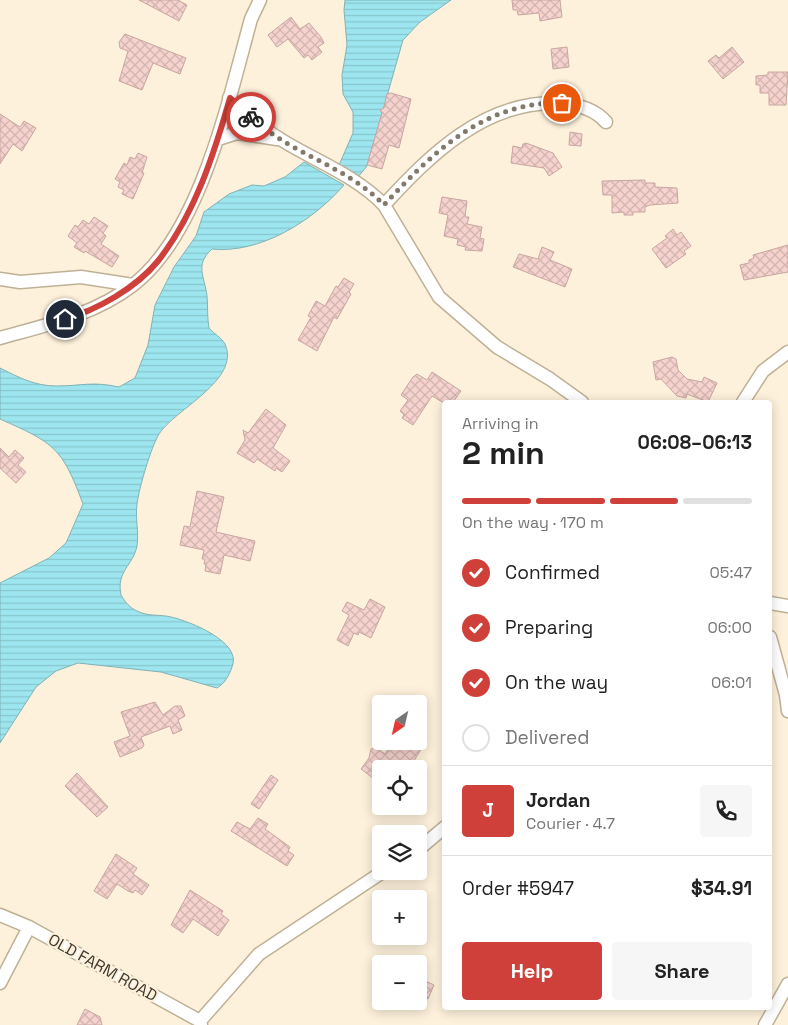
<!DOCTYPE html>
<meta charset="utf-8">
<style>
body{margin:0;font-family:"Space Grotesk",sans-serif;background:#f6f6f6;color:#222;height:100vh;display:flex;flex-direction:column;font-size:19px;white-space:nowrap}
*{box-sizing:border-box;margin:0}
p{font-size:16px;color:#767676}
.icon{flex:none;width:28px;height:28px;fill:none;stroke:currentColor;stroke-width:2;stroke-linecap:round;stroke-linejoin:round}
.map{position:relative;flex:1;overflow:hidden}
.sheet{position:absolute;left:442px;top:400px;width:330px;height:610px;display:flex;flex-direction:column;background:#fff;border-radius:5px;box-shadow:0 2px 12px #0003}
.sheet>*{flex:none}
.needle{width:32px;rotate:214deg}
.fabs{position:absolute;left:372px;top:695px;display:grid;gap:10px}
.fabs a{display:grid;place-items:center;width:55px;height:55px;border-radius:5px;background:#fff;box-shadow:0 2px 12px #0003;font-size:25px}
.pin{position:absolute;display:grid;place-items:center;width:42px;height:42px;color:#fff;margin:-21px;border:2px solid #fff;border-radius:50%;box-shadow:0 1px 5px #0007}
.courier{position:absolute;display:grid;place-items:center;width:50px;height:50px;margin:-25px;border:4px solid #ce4039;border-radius:50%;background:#fff;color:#222;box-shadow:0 1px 6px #0007}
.head em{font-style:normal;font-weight:800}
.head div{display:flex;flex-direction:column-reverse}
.head{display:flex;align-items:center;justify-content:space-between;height:85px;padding:0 20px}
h1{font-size:32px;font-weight:800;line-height:38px}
.bar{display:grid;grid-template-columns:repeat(4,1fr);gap:8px 5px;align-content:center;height:60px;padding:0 20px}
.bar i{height:6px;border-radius:4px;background:#e0e0e0}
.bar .current{background:#ce4039}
.bar p{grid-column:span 4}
.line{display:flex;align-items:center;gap:12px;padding:0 20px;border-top:1px solid #e0e0e0}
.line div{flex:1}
.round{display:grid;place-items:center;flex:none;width:52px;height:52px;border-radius:5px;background:#f6f6f6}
ol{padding:0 20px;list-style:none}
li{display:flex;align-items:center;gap:15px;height:55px}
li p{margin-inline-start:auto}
li .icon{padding:5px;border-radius:50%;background:#ce4039;color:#fff;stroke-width:4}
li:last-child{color:#767676}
li i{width:28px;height:28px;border:2px solid #e0e0e0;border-radius:50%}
.primary-button{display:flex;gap:10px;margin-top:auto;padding:10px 20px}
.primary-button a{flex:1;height:58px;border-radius:5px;background:#ce4039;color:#fff;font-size:20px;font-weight:800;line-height:58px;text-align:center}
.primary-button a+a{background:#f6f6f6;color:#222}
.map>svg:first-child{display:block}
.water{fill:url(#water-rules);stroke:#81b2b5}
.building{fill:url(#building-cross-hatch);stroke:#c8a6a1}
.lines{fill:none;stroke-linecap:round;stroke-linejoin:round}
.street-casing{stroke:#bfb196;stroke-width:15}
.street{stroke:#fff;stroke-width:12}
.done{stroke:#82796b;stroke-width:5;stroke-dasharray:0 9}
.route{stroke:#ce4039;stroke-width:6}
.labels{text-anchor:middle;stroke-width:4.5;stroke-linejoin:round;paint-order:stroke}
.street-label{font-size:16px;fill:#3f392e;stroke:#fdf1db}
</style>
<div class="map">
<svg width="788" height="1025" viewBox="0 0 788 1025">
<defs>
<pattern id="water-rules" width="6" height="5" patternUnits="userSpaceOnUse" patternTransform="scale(1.25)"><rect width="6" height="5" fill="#9de6ef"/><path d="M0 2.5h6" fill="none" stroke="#88c6cd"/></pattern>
<pattern id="building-cross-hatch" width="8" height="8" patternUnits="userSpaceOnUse" patternTransform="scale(1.25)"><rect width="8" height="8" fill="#f5d2cd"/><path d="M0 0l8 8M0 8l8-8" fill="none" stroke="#d3b5b0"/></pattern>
</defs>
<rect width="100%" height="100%" fill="#fdf1db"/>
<path class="water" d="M345,0H451L420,22L403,40L367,166L358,177L339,165L353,133V112L343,94L342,75L347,45L344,10Z
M304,162L344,185C313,221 260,254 212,249C194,265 205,277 207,296C208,307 207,317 209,328C213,333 222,338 225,344C241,380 175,409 159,434C151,447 139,488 137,504C135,517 139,532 137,546C133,566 116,571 121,595C125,602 130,608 137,611C149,617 159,614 171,617C189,621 243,642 232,667C229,676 224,684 217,688L161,672L78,663L56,671L36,687L0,743V583L49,558L66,543L83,504C62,447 54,443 0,419V368C18,377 35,386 56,386C82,386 92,381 119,387L135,378L148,345L155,305L174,267L196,236L204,212L229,194L252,185L264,186L285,177Z"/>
<path class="building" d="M139,0H178L187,5L179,21Z
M512,0H560L562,17L540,21L539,13L518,15L517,10H513Z
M291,17L300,29L309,23L321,37L324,43L318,47L322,52L312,60L308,55L304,58L288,39L277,47L268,35Z
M125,34L186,58L180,74L153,63L142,90L119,81L128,51L120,48L119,42Z
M567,47L569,67L553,69L551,49Z
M732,47L744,62L723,79L708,61L716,55L719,58Z
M768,72H788L786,105H769V93H760V85H756V76L768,75Z
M391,93L411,99L399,148L389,145L382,169L367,165L382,113L380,110L384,108L387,94Z
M0,114L20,127L24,121L36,128L22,151L13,144L0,164Z
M570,132L582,134L581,146L569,145Z
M526,143L553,153L562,167L549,176L544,168L511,163L513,146L522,148L523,144Z
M138,153L147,157L142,173H144L133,199L122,194L124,190L118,187L120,182L115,179L124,163L127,165L130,157L135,159Z
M645,180V183H655V187L677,188L678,203L650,205L645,207V212H633V215H624V212L612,213V195H603L602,181Z
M442,197L467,201L465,217H469L467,224L482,227L480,238L484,239L482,251L465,250L466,247L457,245L458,239L444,236L448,215L439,213Z
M94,217L108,226L103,233L106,236L101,244L119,256L112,267L85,251L84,253L74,247L77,243L68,236L75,225L78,227L83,220L89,224Z
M673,229L677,235L681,232L691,246L684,251L686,254L666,268L652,249L667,238L665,236Z
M788,245V272L744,280L740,265L749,263V260L754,258L753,255Z
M542,247L554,252L550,260L572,269L565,287L513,267L519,254L538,259Z
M344,278L354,284L349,292L351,294L337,319L334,317L317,351L298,340L311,317L308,316L316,301L325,306L336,286L338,287Z
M672,357L676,359L678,370L687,379L702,382L704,377L717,383L708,402L687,394L686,398L677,396L661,379L656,380L653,362Z
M432,372L461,391L453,402H442L432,396L413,425L402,418L404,415L400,411L408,400L401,395L413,377L417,374L427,380Z
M266,409L286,425L273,448L290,461L282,472L276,468L275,471L257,459L254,463L237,453L245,440L243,430L248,433Z
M0,448L9,457L15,450L24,458L18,465L26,472L16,483L0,468Z
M197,491L224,497L216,532L255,541L250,561L224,555L220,574L205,571L206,564H204L205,559H202L204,550L180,545L184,526L190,527Z
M370,599L385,607L371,638L359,632L358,635L354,633L348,646L337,640L349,615L342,611L347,602L364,610Z
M155,702L163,715L175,706H181L185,716L178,720L182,730L173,734L170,726L141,737L144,745L142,748L120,757L114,742L130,736L121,712Z
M394,741H426L409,769H381V784L361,769L369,758L371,749L376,748L385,754Z
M77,773L108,807L97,817L65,786Z
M271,775L278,780L259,809L251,804Z
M258,818L268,824L265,829L290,847L288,851L294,855L287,866L231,831L237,822L250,829Z
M116,854L137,868L133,874L149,885L142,895L135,890L133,893L128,891L117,884L107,899L94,891Z
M190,890L223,911L221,914L229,920L218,936L193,919L183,933L171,925Z
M419,978L434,985L428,999L419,995Z
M85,1009L100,1017L102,1025H77Z"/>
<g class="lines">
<defs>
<path id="street" d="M229,98C245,112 261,128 280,139C315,161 355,175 384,205L439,297L497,347L550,379L582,402
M218,139L237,133L277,139
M384,205C430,155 484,101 558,103C576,104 594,108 606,122
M0,279L20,282L81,277L133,285
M0,338C46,325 94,315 133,285C201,233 229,98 251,19L260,0
M743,402L763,371L788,352
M770,603L788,606
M770,637L786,695L788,711
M419,849L445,827
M0,915L29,927L200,1021L201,1025
M0,983L29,927
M200,1021L259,954L384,871
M765,1025L788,984"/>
</defs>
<use href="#street" class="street-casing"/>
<use href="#street" class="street"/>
</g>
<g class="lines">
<path class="done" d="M251,117C290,154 347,166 384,205C433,152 485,101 562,103"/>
<path class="route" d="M65,319C97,310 136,288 158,261C195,214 214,154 230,98L251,117"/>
</g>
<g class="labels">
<g class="street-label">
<text transform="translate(103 967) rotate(29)" y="6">OLD FARM ROAD</text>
</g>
</g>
</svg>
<div class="fabs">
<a><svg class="needle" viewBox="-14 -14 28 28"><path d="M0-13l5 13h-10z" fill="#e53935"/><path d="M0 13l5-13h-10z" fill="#767676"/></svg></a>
<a><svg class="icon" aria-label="locate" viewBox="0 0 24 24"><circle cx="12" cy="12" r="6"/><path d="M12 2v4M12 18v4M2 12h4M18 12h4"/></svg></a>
<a><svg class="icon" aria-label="layers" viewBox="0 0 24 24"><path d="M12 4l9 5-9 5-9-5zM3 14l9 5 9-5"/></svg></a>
<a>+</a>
<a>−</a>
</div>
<div class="pin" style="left:562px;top:103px;background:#ea580c"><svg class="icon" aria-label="bag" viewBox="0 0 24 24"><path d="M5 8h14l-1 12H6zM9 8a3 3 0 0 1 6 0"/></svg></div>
<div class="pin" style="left:65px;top:319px;background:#1f2937"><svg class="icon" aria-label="home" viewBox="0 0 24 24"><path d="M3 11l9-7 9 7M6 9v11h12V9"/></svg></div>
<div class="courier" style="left:251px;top:117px"><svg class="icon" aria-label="bike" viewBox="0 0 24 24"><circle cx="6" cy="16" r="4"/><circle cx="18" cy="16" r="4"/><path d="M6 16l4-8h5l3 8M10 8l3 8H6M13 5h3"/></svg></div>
<section class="sheet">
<div class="head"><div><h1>2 min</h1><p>Arriving in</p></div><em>06:08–06:13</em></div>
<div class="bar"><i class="current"></i><i class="current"></i><i class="current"></i><i></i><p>On the way · 170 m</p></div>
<ol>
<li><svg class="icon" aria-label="check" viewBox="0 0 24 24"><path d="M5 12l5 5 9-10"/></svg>Confirmed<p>05:47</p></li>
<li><svg class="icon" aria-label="check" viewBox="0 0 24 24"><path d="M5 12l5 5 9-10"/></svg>Preparing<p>06:00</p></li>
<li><svg class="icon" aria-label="check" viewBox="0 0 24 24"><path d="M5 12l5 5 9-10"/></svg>On the way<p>06:01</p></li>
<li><i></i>Delivered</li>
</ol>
<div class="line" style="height:90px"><b class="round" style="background:#ce4039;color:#fff">J</b><div><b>Jordan</b><p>Courier · 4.7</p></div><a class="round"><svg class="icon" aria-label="phone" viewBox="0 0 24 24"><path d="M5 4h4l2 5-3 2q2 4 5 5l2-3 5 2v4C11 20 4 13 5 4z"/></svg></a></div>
<div class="line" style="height:65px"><div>Order #5947</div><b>$34.91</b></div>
<div class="primary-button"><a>Help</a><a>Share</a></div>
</section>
</div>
